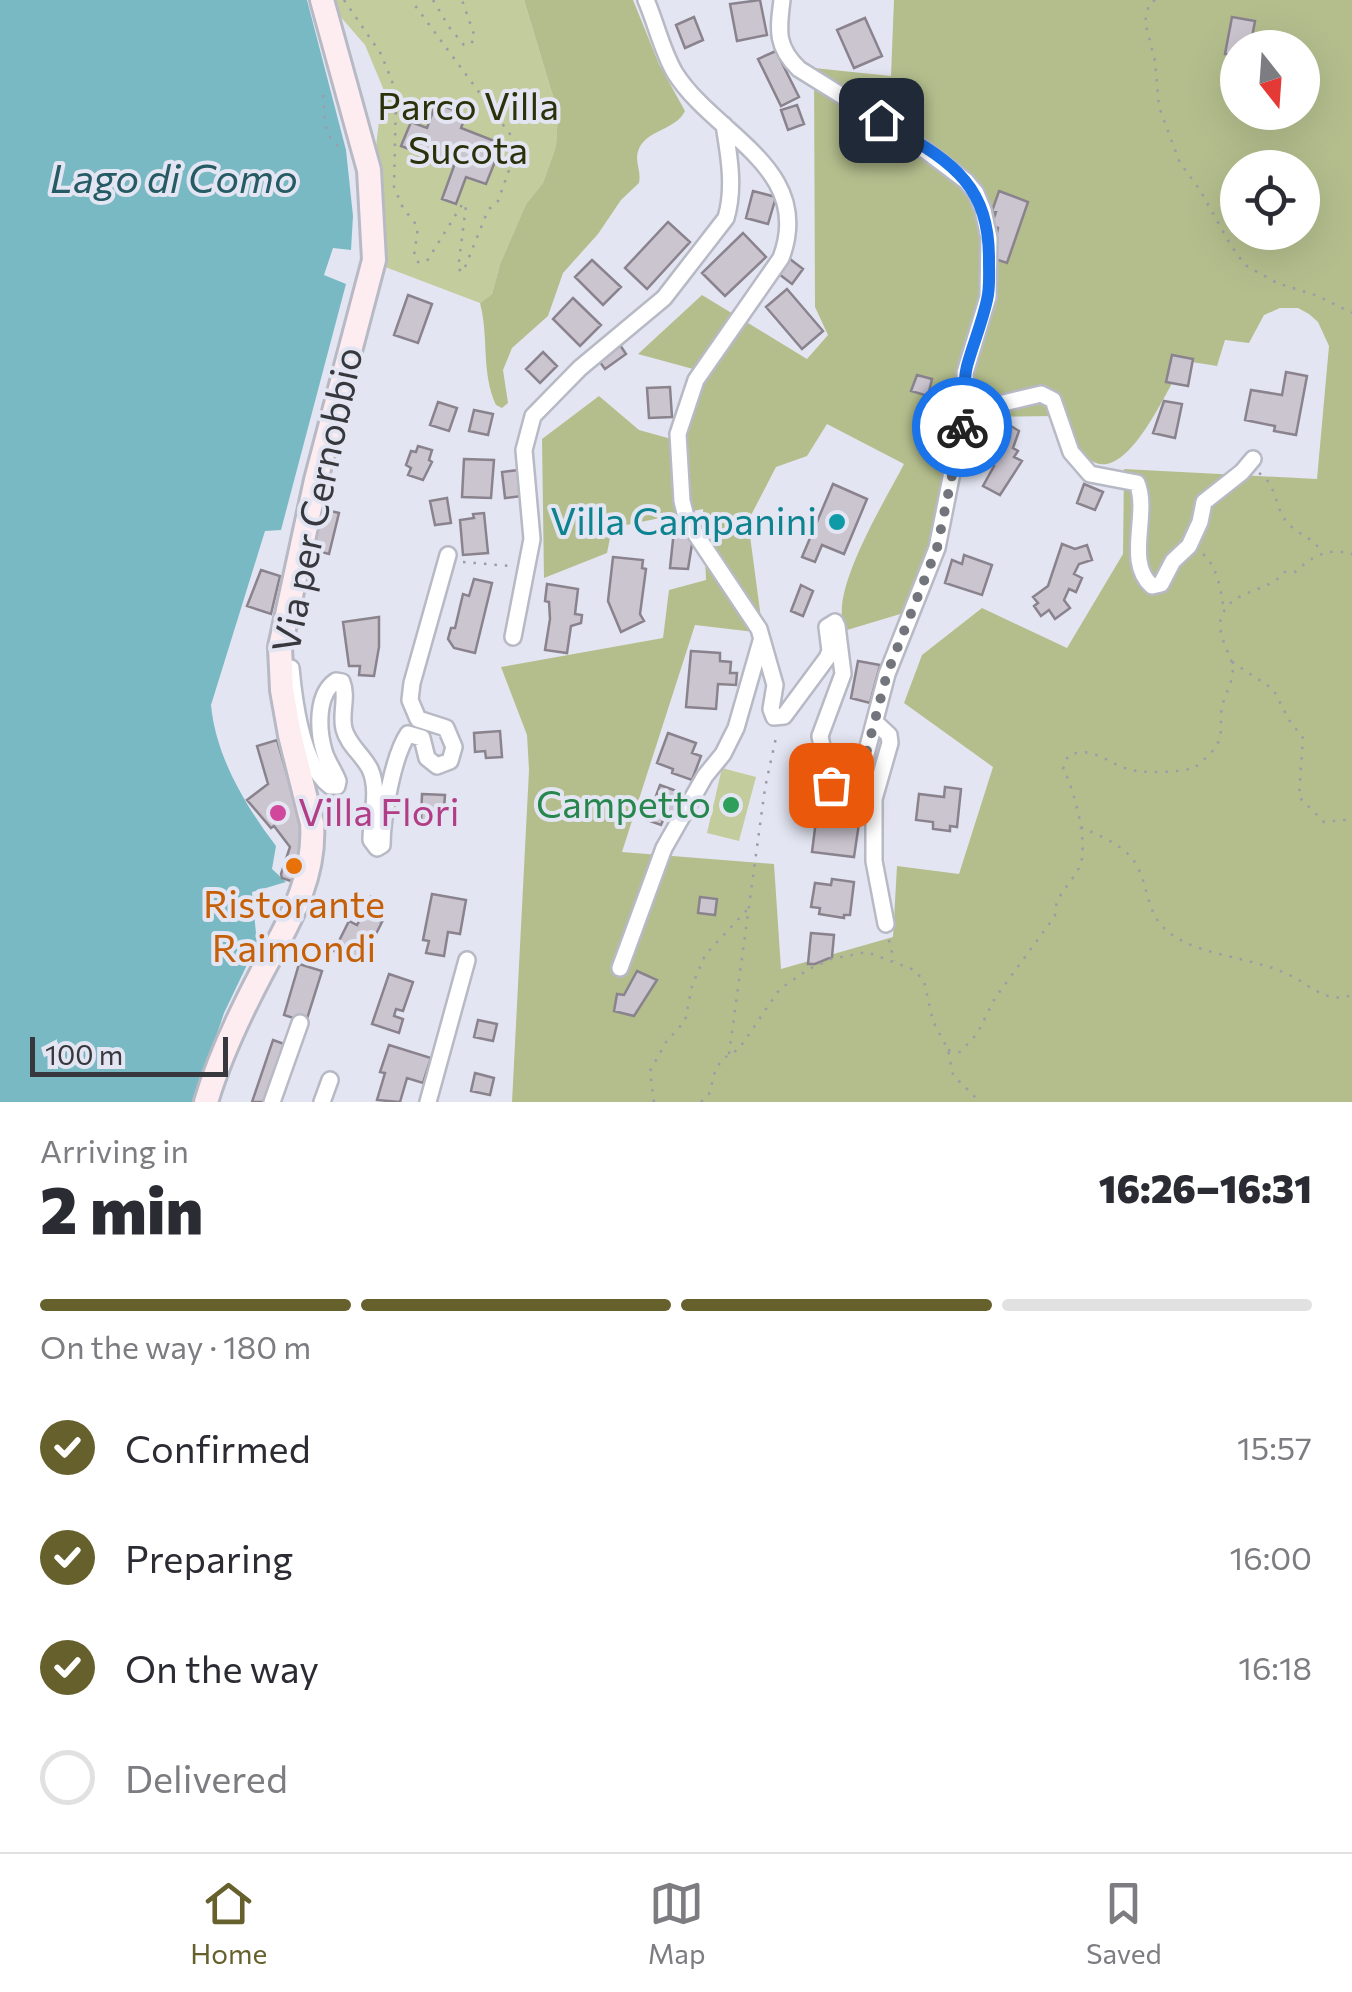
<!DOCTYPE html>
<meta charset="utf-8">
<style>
body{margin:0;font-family:Commissioner,sans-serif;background:#f7f7f7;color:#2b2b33;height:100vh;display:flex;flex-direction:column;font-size:38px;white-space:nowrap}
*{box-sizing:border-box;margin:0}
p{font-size:32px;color:#7c7c81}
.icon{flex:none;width:55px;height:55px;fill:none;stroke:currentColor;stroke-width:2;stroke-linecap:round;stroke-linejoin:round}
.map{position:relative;height:1102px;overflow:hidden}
.panel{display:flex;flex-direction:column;background:#fff;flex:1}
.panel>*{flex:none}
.needle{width:65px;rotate:163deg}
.controls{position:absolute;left:1220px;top:30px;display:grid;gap:20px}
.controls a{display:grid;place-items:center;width:100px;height:100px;border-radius:50%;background:#fff;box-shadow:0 10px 40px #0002;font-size:50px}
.scale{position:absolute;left:30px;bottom:25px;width:198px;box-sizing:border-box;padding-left:10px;border:5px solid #37383d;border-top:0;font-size:28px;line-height:35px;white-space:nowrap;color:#37383d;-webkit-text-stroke:8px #e3e6f2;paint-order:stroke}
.pin{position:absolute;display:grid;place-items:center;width:85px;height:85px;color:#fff;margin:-42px;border-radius:20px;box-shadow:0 5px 15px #0006}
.courier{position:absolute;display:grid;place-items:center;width:100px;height:100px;margin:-50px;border:8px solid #1a73e8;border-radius:50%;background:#fff;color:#222;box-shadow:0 2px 12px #0007}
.head em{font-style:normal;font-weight:800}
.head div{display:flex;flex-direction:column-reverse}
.head{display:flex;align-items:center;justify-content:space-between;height:170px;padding:0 40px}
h1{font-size:65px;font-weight:800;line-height:75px}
.bar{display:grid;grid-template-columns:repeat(4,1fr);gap:15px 10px;align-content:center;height:120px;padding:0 40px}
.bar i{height:12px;border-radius:8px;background:#e1e1e2}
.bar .active{background:#66602d}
.bar p{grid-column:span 4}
ol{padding:0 40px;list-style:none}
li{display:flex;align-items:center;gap:30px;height:110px}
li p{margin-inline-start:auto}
li .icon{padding:10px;border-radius:50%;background:#66602d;color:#fff;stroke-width:4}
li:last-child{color:#7c7c81}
li i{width:55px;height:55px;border:5px solid #e1e1e2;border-radius:50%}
.tab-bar{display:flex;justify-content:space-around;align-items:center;height:140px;border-top:2px solid #e1e1e2;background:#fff;font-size:28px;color:#7c7c81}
.tab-bar a{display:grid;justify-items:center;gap:5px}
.tab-bar .active{color:#66602d}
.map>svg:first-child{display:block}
.green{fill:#c2cc9c}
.forest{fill:#b4be8d;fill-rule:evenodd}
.water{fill:#79b9c4}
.building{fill:#cbc5cf;stroke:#8a838d;stroke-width:2.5}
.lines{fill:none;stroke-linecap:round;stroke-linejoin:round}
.street-casing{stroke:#b7b9c4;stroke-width:20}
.secondary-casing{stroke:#b7b9c4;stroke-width:28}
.path{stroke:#9a9da6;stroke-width:2.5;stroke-dasharray:2.5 8;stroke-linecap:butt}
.street{stroke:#fff;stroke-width:15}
.secondary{stroke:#fdedf0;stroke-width:22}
.done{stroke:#73757c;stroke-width:10;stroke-dasharray:0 18}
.route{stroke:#1a73e8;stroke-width:12}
.culture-dot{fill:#0f9aa8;stroke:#e3e6f2;stroke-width:4}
.leisure-dot{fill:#2e9e5b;stroke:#e3e6f2;stroke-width:4}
.hotel-dot{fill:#d1479c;stroke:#e3e6f2;stroke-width:4}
.food-dot{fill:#e8710a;stroke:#e3e6f2;stroke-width:4}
.labels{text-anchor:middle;stroke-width:8;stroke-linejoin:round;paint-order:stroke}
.park-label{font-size:38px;fill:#2b310a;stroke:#e3e6f2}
.street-label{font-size:38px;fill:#37383d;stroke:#e3e6f2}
.culture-label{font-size:38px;fill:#0d838f;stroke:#e3e6f2;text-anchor:end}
.leisure-label{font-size:38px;fill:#27864d;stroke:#e3e6f2;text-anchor:end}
.hotel-label{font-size:38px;fill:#b23c85;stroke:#e3e6f2;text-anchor:start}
.food-label{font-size:38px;fill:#c56008;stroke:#e3e6f2}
.water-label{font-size:40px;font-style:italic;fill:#255b64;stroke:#e3e6f2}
</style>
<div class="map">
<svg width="1352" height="1102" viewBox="0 0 1352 1102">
<rect width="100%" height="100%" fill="#e3e6f2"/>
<path class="green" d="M332,0H524L558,113L556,146L543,183L526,204L500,264L492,294L480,303L380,265L376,146L383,88L365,45L339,15Z
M722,768L756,777L739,841L707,833Z"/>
<path class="forest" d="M524,0H633L659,64L685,111C675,132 639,130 637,157C637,166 641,173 639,183L621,200L598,234L563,273L548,316L512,348L503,370L508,403L502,408L496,405C481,373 489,337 480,303L492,294L500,264L526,204L543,183L556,146L558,113Z
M894,0H1352V1102H512L529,770L527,735L501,667L663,638L669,590L706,580L703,509L612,528L607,553L544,578L542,439L599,396L639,430L686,443L693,369L638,354L702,295L807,359L828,335L815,307L814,68L891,76ZM1238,48H1302V112H1238ZM1238,168H1302V232H1238ZM1280,308H1298L1309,314L1318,322L1329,346L1317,479L1124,469L1123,554L1067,648L982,608L922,655L904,703L993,767L959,874L897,866L893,937L781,969L774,864L622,852L695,625L763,633L748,521L776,467L807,456L827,424L904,464C888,496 823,600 847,630L917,609L945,547L966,417L1055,416C1065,429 1075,449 1089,459C1125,488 1166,391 1180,369L1192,362L1217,366L1225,340L1249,343L1264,315Z"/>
<path class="water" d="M0,0H307L346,150L353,216L351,250L333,248L324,275L346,284L281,530L265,531L211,705C216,757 245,805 276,846L272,869L286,882L252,892L257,944L224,1013L194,1102H0Z"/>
<path class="building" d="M760,0L767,35L737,41L730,4Z
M694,17L703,40L685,48L676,25Z
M1232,17L1255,21L1250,48H1238V56L1225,54Z
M865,18L882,56L854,68L837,30Z
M776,51L799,97L781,106L758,59Z
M436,103L466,115L461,128L502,144L486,184L466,177L456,204L442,199L454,166L401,146L411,122L427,128Z
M797,105L804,124L788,130L781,110Z
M753,191L776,197L768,224L746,218Z
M999,191L1028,202L1007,263L992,258L998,228L991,226L996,212L992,211Z
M668,222L690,242L647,289L625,268Z
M743,233L766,257L725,296L702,273Z
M786,256L803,269L792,284L775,271Z
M592,260L621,287L603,305L575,277Z
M787,289L823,331L802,349L766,307Z
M408,295L432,304L418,343L394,335Z
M573,298L601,325L580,346L553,319Z
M618,342L626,354L605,369L597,358Z
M543,352L557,366L540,383L526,369Z
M1172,355L1193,359L1188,386L1166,382Z
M1286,372L1307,376L1296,435L1274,431L1275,426L1245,420L1251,390L1282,395Z
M917,375L932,379L928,396L911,391Z
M670,387L672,417L649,418L647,388Z
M1164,401L1182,404L1175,438L1153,433Z
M438,402L457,408L449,431L430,425Z
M474,410L493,414L488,435L469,431Z
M1006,423L1019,431L1013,448L1018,451L1014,457L1022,461L1000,495L983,486L994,466L981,459L995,428L1001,431Z
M418,446L432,450L429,460L432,462L423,480L408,475L411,468L406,465L411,451L416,452Z
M464,459L494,460L491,498L462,497Z
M519,470L522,496L505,498L502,472Z
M833,484L867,499L844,554L822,545L815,562L802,557Z
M1084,484L1103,492L1095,510L1077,503Z
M447,498L451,523L435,525L430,501Z
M314,507L339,513L329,554L303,547Z
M484,513L488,553L463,555L460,520L474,518L473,514Z
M674,530H687L693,538L688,569L670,568Z
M1062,544L1075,549L1087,545L1092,560L1079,564L1074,574L1082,578L1076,592L1069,589L1064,600L1070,608L1055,619L1049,610L1041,616L1034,606L1038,603L1033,597L1048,586Z
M964,555L992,565L982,595L945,583L952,560L962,564Z
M613,557L643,560L642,568L646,569L640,614L644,621L621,632L608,601Z
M261,570L280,576L271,614L247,606Z
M474,579L492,583L475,653L454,648L448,639L451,628H455L463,594L469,596Z
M547,584L578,589L575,614L582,615L581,623L571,626L567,653L545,650L550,619L549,602L545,601Z
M801,585L813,591L803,616L791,611Z
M379,617V647L374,676L359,675L360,666H349L343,622Z
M691,651L720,653V661L731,662L730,673H737L736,685L718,684L716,709L686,707Z
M858,661L880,665L870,703L851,698Z
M500,731L502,757L486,758L485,751L475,752L474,733Z
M668,733L696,743L692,753L701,756L692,780L672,773L673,769L657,763Z
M277,740L305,836L297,883L282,878L281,874L290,847L274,826L271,828L247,800L268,784L257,746Z
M660,785L685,794L675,822L664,818L661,825L647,820Z
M945,787L961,789L957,827L950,826V831L933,829V822L916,820L919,794L944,797Z
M422,794L445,795L443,822L421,821Z
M819,797L862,803L854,857L812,852Z
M832,879L854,882L850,915H844V918L819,914L820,908L811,907L815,883L831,885Z
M432,894L466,900L460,934L448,932L444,956L426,953L429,941L423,940Z
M371,897L383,903L375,919L382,922L370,946L364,943L357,959L334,951L349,921L357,925Z
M700,897L717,899L715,915L698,913Z
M811,933L834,935L832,957L815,964H808Z
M299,964L322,971L306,1022L284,1015Z
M637,971L657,980L634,1016L614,1011L617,994L624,995Z
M389,974L413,982L403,1011L396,1009L394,1016L403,1019L399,1033L372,1024Z
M478,1020L497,1024L493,1041L474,1037Z
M273,1040L287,1045L267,1102H252Z
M389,1045L431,1058L423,1083L407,1078L400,1102L377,1100L385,1073L380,1072Z
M475,1073L494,1078L490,1095L471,1091Z"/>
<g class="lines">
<defs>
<path id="street" d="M646,0C656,23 662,51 675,73C714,135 815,168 781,258L696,380L678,434L682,501L687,521L759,629L775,685L771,709L774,717L784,716L827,658L830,651L827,627L835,622L837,626L843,674L820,736L829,781L836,786L844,784L865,758L887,674L937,548L966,402L965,373L988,297L989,238L983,210L976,193L966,181L905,135L799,69C776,47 778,31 782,0
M966,402L987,407L1041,394L1053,400L1071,452L1090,474L1137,483C1150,514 1124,562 1152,586L1161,584L1173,561L1189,546L1200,522L1204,502L1242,472L1253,459
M513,637L532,539L524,450L533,416L580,368L664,298L726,218C735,188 729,155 724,125
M291,668C294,701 302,765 330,786H337L338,781C334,770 327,762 324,751C318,730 316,694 336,681L342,682C348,697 340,714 344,729C348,745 363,755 370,769C380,791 371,817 371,840L377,848L382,845C382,818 393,756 408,734L422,738L427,758L437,766L450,761L454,747L446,728L418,719L410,700L412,683L448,555
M875,722L889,735L890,743L874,799V861L886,924
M620,968L664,848L705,776L723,754L736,728L761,641
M272,1102L300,1023
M322,1102L330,1080
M428,1102L467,960"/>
<path id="secondary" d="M206,1102C219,1058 240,1014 261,974C287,925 316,880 312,823L290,735L282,690L280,647L316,480L374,260L369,170L322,0"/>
</defs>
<use href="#street" class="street-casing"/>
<use href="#secondary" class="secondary-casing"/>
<path class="path" d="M344,0L381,54L392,81L396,99L394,187L403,208L418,227L414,256L418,262L427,261L463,203L466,206L458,269L463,272L488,210L498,201L518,145L411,0
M433,0L449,27L464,45L471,44L475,37L462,0
M1155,0L1149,4L1145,22L1155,61L1159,107L1180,163L1200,190L1230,244L1245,265L1277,283L1318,296L1352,313
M323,95C325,117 322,140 345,150
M1259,473C1277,485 1274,505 1286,521C1297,535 1314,537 1322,553
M1203,554C1219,569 1220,589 1224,610
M463,562L510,566
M1232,662L1273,689L1289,720L1303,738L1299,797L1324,822L1352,819
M1081,827C1100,836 1127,846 1137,866C1150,891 1146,916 1171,934C1205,959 1262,956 1302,982C1318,993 1333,1002 1352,995
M889,940L894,961
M948,1050L960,1052L977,1034L995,998L1055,916C1054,896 1070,885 1079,868C1090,848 1074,787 1063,769L1068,756C1094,743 1111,768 1137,771C1154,773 1178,772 1194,768C1204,760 1216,750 1220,738C1222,728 1220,716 1222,706C1226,691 1237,676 1231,660C1226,647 1216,629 1222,615C1234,588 1269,593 1284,572H1295C1313,556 1327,547 1352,554
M729,1054L765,788L777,733
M654,1102L650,1071L666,1042L685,1021L692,986L705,955L747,910
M701,1102L709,1094L716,1068L724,1058L739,1049L779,990L807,970L831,959L867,952L914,970L924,981L933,1021L948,1050L953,1075L980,1102"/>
<use href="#street" class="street"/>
<use href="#secondary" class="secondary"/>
</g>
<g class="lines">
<path class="done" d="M831,785L844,784L865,758L887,674L937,548L962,427"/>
<path class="route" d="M881,120C946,160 990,179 989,262C989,275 990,288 987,300C982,323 973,344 967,366C962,386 966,407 962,427"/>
</g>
<circle class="culture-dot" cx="837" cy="522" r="10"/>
<circle class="leisure-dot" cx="731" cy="805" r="10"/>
<circle class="hotel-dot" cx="278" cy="813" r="10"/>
<circle class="food-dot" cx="294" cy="866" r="10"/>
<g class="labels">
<g class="park-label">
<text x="468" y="120">Parco Villa<tspan x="468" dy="44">Sucota</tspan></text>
</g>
<g class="street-label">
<text transform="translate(318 500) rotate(-78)" y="13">Via per Cernobbio</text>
</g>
<g class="culture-label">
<text x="817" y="535">Villa Campanini</text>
</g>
<g class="leisure-label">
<text x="711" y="818">Campetto</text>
</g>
<g class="hotel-label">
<text x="298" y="826">Villa Flori</text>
</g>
<g class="food-label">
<text x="294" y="918">Ristorante<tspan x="294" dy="44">Raimondi</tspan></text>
</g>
<g class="water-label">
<text x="174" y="193">Lago di Como</text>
</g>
</g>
</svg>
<div class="controls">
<a><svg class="needle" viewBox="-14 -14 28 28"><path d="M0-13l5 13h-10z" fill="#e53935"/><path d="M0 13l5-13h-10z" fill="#7c7c81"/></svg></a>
<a><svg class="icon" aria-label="locate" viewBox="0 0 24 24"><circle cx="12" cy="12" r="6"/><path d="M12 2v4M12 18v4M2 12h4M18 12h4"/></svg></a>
</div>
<div class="scale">100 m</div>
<div class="pin" style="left:831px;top:785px;background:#ea580c"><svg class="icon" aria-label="bag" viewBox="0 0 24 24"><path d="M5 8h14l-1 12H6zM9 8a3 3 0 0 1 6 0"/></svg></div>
<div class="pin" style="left:881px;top:120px;background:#1f2937"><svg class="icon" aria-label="home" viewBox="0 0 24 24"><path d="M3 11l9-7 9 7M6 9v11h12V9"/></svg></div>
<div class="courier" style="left:962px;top:427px"><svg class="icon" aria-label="bike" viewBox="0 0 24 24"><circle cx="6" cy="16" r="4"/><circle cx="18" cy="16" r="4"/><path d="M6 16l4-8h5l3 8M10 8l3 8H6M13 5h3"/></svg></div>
</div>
<section class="panel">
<div class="head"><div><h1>2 min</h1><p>Arriving in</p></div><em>16:26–16:31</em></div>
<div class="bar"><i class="active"></i><i class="active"></i><i class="active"></i><i></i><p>On the way · 180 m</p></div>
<ol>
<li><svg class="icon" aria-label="check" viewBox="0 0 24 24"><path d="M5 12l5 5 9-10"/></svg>Confirmed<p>15:57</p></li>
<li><svg class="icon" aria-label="check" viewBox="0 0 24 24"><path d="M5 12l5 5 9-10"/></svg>Preparing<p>16:00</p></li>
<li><svg class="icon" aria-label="check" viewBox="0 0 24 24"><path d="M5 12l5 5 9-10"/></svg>On the way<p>16:18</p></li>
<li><i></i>Delivered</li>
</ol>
</section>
<nav class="tab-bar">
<a class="active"><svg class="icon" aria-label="home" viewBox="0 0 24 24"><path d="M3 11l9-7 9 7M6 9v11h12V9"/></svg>Home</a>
<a><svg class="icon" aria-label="map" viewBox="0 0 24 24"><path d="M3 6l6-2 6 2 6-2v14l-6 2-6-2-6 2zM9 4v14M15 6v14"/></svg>Map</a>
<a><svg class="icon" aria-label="saved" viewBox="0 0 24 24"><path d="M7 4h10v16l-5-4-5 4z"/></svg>Saved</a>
</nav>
